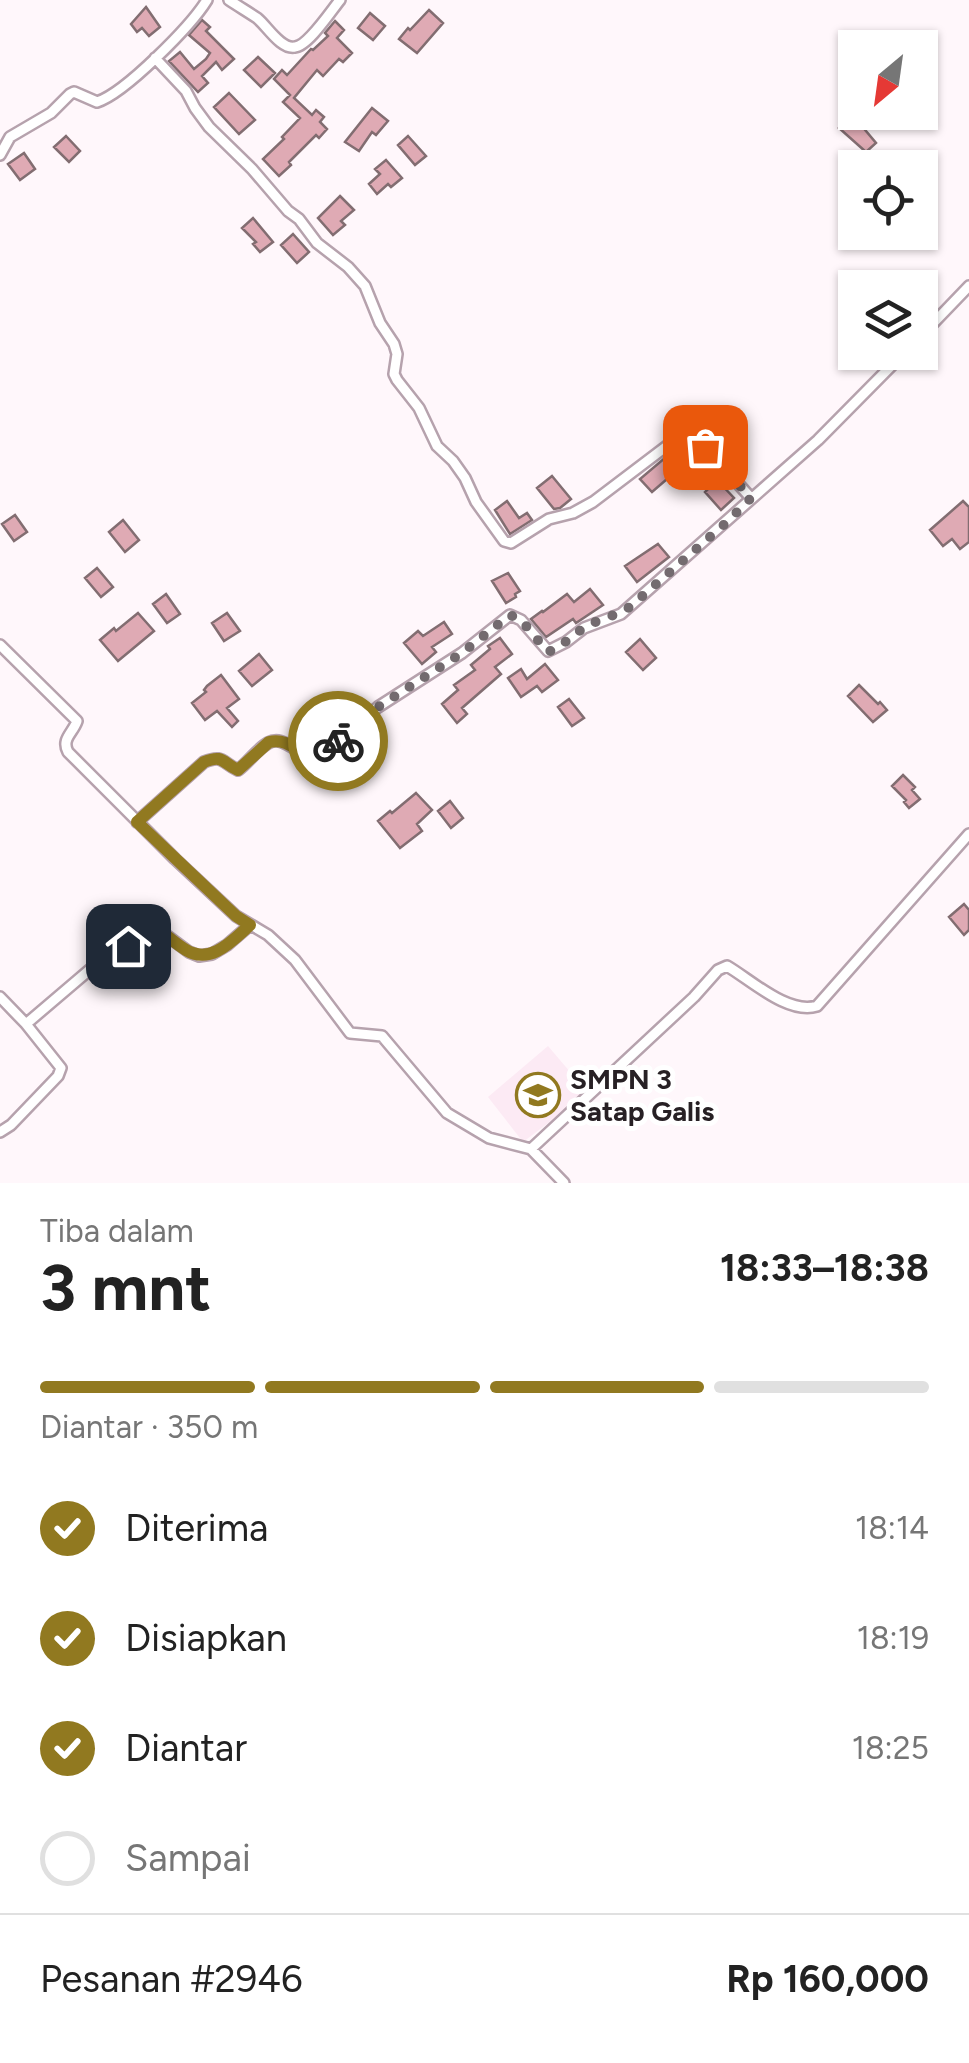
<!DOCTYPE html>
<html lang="id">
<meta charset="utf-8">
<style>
body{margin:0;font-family:Figtree,sans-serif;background:#f6f6f6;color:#222;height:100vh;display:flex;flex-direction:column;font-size:38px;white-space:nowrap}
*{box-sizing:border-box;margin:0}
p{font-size:32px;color:#767676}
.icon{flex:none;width:55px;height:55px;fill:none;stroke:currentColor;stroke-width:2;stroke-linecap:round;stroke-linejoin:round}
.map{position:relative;height:1183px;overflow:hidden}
.drawer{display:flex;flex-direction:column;background:#fff;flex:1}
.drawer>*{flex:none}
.needle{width:65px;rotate:209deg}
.controls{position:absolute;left:838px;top:30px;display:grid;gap:20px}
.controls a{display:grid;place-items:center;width:100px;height:100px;border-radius:0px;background:#fff;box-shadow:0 2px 8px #0004;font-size:50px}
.pin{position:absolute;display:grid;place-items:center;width:85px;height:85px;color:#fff;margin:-42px;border-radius:20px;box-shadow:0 5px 15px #0006}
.courier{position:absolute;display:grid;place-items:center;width:100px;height:100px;margin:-50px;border:8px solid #917920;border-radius:50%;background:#fff;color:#222;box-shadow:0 2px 12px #0007}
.headline em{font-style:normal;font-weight:700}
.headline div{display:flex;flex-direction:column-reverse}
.headline{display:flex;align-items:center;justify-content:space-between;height:170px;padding:0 40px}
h1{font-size:65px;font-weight:700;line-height:75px}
.bar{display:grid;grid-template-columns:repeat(4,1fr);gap:15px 10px;align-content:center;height:120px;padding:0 40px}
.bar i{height:12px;border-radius:8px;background:#e0e0e0}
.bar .selected{background:#917920}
.bar p{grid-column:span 4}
.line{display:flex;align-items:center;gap:25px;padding:0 40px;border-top:2px solid #e0e0e0}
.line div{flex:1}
ol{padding:0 40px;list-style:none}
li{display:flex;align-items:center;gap:30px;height:110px}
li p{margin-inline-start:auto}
li .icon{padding:10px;border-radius:50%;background:#917920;color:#fff;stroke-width:4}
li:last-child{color:#767676}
li i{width:55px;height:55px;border:5px solid #e0e0e0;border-radius:50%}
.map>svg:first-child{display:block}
.built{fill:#fceaf4}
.building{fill:#dfaab4;stroke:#826d71;stroke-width:2.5}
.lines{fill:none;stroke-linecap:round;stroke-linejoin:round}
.street-casing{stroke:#b6a2ad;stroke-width:14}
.street{stroke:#fff;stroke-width:9}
.done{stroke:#736b6f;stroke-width:10;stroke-dasharray:0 18}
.route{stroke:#917920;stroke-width:12}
.labels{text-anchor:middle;stroke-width:10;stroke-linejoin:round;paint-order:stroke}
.poi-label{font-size:28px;font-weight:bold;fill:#272024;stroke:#fff;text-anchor:start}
</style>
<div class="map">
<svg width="969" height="1183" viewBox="0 0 969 1183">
<rect width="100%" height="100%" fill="#fff7fb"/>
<path class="built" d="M548,1046L588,1093L523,1142L488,1097Z"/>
<path class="building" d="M146,7L160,27L149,36L142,28L137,32L131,24Z
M429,10L443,23L417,53L399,39L408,28L410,30Z
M370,13L385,26L373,40L358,28Z
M202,20L210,27L206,31L234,59L222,70L216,62L202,76L208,83L198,92L169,61L180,52L194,69L206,59L210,53L189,35Z
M335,21L344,30L337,38L352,53L343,62L339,59L323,76L317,70L294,98L312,115L316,110L324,117L320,122L327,129L319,138L316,135L289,162L291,165L279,176L263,159L284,139L282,137L300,118L283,102L290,95L274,79L282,70L287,75L311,49L313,50L328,36L325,33Z
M258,57L275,73L261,87L244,70Z
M229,93L255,120L239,134L214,107Z
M372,108L388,121L376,135L372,132L359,151L345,142Z
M856,113L865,121L861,125L876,143L866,152L839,128Z
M66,136L80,151L69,162L54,147Z
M408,136L426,156L415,165L398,145Z
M24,153L35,169L20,180L8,164Z
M386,160L402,178L391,187L388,184L377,194L369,184L380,174L375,169Z
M340,196L354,210L341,221L345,225L333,235L318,218Z
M253,218L273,242L260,252L253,244L256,242L242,228Z
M293,234L309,252L297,263L281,245Z
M666,457L680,473L670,482L667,479L652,492L640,479Z
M552,476L571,499L560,508L554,509L537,488Z
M717,480L734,498L721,510L705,492Z
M507,501L519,518L527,513L532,520L510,534L495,510Z
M963,501L969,507V542L960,549L952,539L943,546L930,530Z
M15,515L27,532L14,541L2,524Z
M123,520L139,540L125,552L109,532Z
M658,544L669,557L637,582L625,566Z
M97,568L113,587L101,597L85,578Z
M508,573L520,591L515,594L516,597L506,603L492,581Z
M590,589L603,605L576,623L573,619L546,637L531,619L542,611L543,612L567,594L574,602Z
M166,594L180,614L167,623L153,604Z
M138,613L154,631L118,661L100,640L114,628L116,631Z
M227,613L240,631L224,641L212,623Z
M444,622L452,634L432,647L436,652L422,664L404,643L418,631L423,636Z
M500,638L512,654L495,667L501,674L462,708L467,714L457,723L442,704L458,690L454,685L475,670L471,665L490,649L488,646Z
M640,639L656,658L643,670L626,652Z
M259,654L272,670L252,686L239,671Z
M545,664L558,680L542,692L537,686L521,697L508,678L521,669L527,679Z
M221,675L239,699L227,708L238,721L232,727L217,711L205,720L192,703L206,692L204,690L207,686Z
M859,685L878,704L880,702L887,710L873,722L848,696Z
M569,699L584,718L572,726L558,707Z
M903,775L915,787L912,790L920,799L909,808L904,802L906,800L892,786Z
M416,793L432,810L417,824L422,831L400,848L378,821L390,811L392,813Z
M450,801L463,818L451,828L438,811Z
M964,904L969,910V930L964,935L949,917Z"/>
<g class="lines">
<defs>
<path id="street" d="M229,0C238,6 248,12 257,18C267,26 281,50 295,47C308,46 331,11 340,0
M155,58L186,91L195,108L209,127L252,169L288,211L299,219L317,243L348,267L365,286L380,323L394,344L397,354L394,374L397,380L419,408L437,446L453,461L465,478L476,502L504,541L511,543L549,519L573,513L593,502L680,436L688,435L705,447L751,498
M0,155L10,137L51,113L70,94L74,92L97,102C125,93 191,26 207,0
M920,337L969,286
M0,645L77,721C73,733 61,739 68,752L175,859L236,916L268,935L295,960L350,1033L382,1036L447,1113L489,1138L531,1149L564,1183
M137,822L204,762C224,754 222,763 238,770C248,763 257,749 268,743C286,733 297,760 321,755L378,707L462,653L510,615L521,620L548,651L566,642L584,628L621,614L818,440L905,352
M0,997L26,1024L61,1068L58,1076L11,1125L0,1132
M26,1024L107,955L150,932H162L189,952L199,956L212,954L227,945L250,925
M531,1149L694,997L718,970L727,966C751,980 788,1015 817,1006L969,834"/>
</defs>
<use href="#street" class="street-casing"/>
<use href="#street" class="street"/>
</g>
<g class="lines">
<path class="done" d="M338,741L378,707L462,653L510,615L521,620L548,652C562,647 571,636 584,628C599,618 616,617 631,606L727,522L751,498L705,447"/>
<path class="route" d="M128,946L150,932L158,930C168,936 176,944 186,950C211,965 232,941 250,925L236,916L137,822L204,762C224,754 222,763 238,770L269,742C301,735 302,778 338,741"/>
</g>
<defs>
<symbol id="school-ring" viewBox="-11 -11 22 22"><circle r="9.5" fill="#fff" stroke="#917920" stroke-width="1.5"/><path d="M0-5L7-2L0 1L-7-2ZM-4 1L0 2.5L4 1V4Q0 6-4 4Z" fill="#917920"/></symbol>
</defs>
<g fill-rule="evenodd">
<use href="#school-ring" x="513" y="1070" width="50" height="50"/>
</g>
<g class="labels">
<g class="poi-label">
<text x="570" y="1089">SMPN 3<tspan x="570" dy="32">Satap Galis</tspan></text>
</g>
</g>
</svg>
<div class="controls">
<a><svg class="needle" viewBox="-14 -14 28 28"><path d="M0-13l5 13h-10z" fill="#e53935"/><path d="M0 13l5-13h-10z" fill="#767676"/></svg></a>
<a><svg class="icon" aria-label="locate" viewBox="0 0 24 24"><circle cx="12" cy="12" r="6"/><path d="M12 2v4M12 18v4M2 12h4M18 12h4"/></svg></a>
<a><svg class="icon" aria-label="layers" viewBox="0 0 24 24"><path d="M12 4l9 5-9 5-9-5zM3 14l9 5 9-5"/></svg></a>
</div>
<div class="pin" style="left:705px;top:447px;background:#ea580c"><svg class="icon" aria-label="bag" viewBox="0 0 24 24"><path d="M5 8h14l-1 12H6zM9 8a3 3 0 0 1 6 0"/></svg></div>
<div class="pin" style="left:128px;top:946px;background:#1f2937"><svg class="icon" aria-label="home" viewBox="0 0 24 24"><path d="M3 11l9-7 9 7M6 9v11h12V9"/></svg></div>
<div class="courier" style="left:338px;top:741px"><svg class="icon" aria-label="bike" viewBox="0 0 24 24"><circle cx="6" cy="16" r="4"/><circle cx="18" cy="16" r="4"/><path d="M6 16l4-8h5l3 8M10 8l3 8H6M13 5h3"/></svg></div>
</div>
<section class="drawer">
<div class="headline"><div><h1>3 mnt</h1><p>Tiba dalam</p></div><em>18:33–18:38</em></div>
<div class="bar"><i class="selected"></i><i class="selected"></i><i class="selected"></i><i></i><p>Diantar · 350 m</p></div>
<ol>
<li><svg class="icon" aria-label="check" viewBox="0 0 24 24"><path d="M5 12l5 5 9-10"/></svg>Diterima<p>18:14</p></li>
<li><svg class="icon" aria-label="check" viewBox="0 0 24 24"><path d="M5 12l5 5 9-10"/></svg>Disiapkan<p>18:19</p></li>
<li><svg class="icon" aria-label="check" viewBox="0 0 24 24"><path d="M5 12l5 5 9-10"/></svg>Diantar<p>18:25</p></li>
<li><i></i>Sampai</li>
</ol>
<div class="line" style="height:130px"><div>Pesanan #2946</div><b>Rp 160,000</b></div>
</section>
